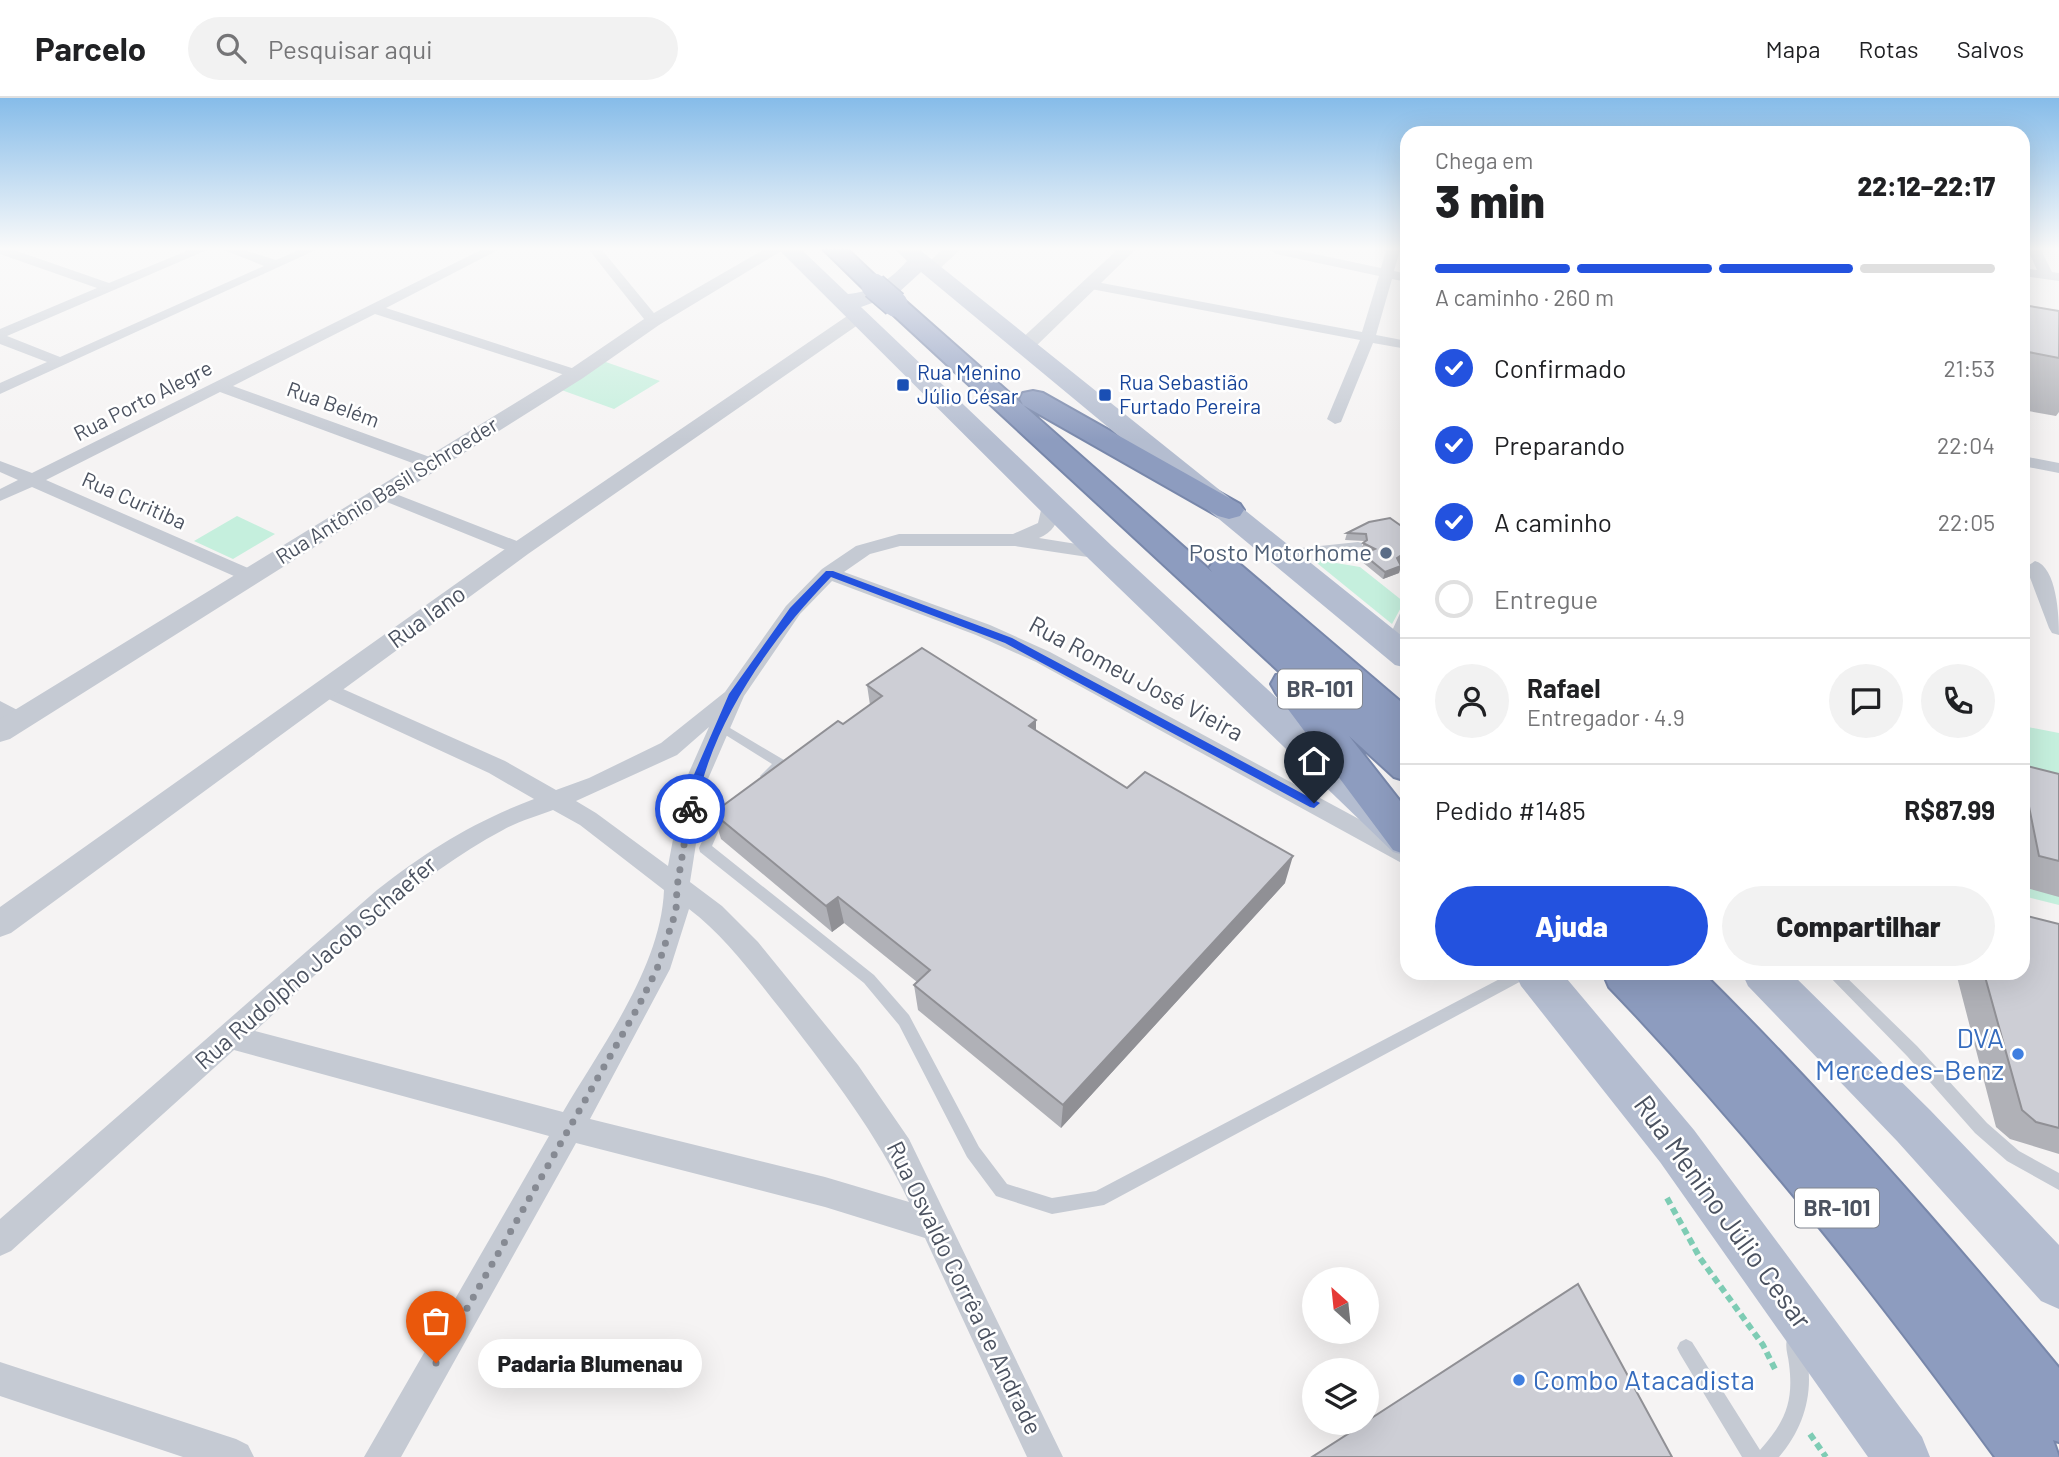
<!DOCTYPE html>
<html lang="pt">
<meta charset="utf-8">
<style>
body{margin:0;font-family:Barlow,sans-serif;background:#f2f2f2;color:#202124;height:100vh;display:flex;flex-direction:column;font-size:26px;white-space:nowrap}
*{box-sizing:border-box;margin:0}
p{font-size:23px;color:#757577}
.icon{flex:none;width:38px;height:38px;fill:none;stroke:currentColor;stroke-width:2;stroke-linecap:round;stroke-linejoin:round}
.map{position:relative;flex:1;overflow:hidden}
.side{position:absolute;left:1400px;top:28px;width:630px;height:854px;display:flex;flex-direction:column;background:#fff;border-radius:21px;box-shadow:0 7px 28px #0002}
.side>*{flex:none}
.needle{width:46px;rotate:333deg}
.controls{position:absolute;left:1302px;top:1169px;display:grid;gap:14px}
.controls a{display:grid;place-items:center;width:77px;height:77px;border-radius:50%;background:#fff;box-shadow:0 7px 28px #0002;font-size:35px}
.pin{position:absolute;display:grid;place-items:center;width:60px;height:60px;color:#fff;margin:-72px -30px;border-radius:50% 50% 50% 0;rotate:-45deg;box-shadow:0 0 7px #0007}
.pin .icon{rotate:45deg}
.courier{position:absolute;display:grid;place-items:center;width:70px;height:70px;margin:-35px;border:5px solid #2352df;border-radius:50%;background:#fff;color:#222;box-shadow:0 2px 9px #0007}
.bubble{position:absolute;height:49px;border-radius:24px;background:#fff;box-shadow:0 7px 28px #0002;font-size:23px;font-weight:800;line-height:49px;text-align:center}
.summary em{font-style:normal;font-weight:800}
.summary div{display:flex;flex-direction:column-reverse}
.summary{display:flex;align-items:center;justify-content:space-between;height:119px;padding:0 35px}
h1{font-size:46px;font-weight:800;line-height:52px}
.bar{display:grid;grid-template-columns:repeat(4,1fr);gap:10px 7px;align-content:center;height:84px;padding:0 35px}
.bar i{height:9px;border-radius:5px;background:#e0e0e0}
.bar .current{background:#2352df}
.bar p{grid-column:span 4}
.line{display:flex;align-items:center;gap:18px;padding:0 35px;border-top:2px solid #e0e0e0}
.line div{flex:1}
.round{display:grid;place-items:center;flex:none;width:74px;height:74px;border-radius:37px;background:#f2f2f2}
ol{padding:0 35px;list-style:none}
li{display:flex;align-items:center;gap:21px;height:77px}
li p{margin-inline-start:auto}
li .icon{padding:7px;border-radius:50%;background:#2352df;color:#fff;stroke-width:4}
li:last-child{color:#757577}
li i{width:38px;height:38px;border:4px solid #e0e0e0;border-radius:50%}
.action{display:flex;gap:14px;margin-top:auto;padding:14px 35px}
.action a{flex:1;height:80px;border-radius:42px;background:#2352df;color:#fff;font-size:28px;font-weight:800;line-height:80px;text-align:center}
.action a+a{background:#f2f2f2;color:#202124}
header{display:flex;align-items:center;gap:42px;box-sizing:border-box;height:98px;padding:0 35px;background:#fff;border-bottom:2px solid #e0e0e0}
header strong{font-size:33px}
nav{display:flex;gap:38px;margin-inline-start:auto;font-size:24px}
.search{width:490px;height:63px;background:#f2f2f2;display:flex;align-items:center;gap:18px;box-sizing:border-box;padding:0 24px;border-radius:38px;color:#757577;font-size:26px}
.map>svg:first-child{display:block}
.green{fill:#c5efdd}
.lines{fill:none;stroke-linecap:round;stroke-linejoin:round}
.motorway-casing{stroke:#7887aa;stroke-width:4}
.path{stroke:#7eccb4;stroke-width:6;stroke-dasharray:7 4.5;stroke-linecap:butt}
.service{fill:#c5cad3;fill-rule:evenodd}
.minor{fill:#c5cad3;fill-rule:evenodd}
.tertiary{fill:#c5cad3;fill-rule:evenodd}
.primary{fill:#b4bdd0;fill-rule:evenodd}
.motorway{fill:#8d9cbf;fill-rule:evenodd}
.motorway-bridge-casing{stroke:#7887aa;stroke-width:28;stroke-linecap:butt}
.motorway-bridge{stroke:#8d9cbf;stroke-width:25}
.wall{fill:#b0b1b7}
.shaded-wall{fill:#909095}
.building{fill:#cdced5;stroke:#909095;stroke-width:2}
.route{fill:#2352df}
.done{stroke:#868a93;stroke-width:7;stroke-dasharray:0 12.6}
.transit-dot{fill:#1a4fb4;stroke:#fff;stroke-width:2.5}
.service-dot{fill:#5c6f8a;stroke:#fff;stroke-width:2.5}
.shop-dot{fill:#3f7fe0;stroke:#fff;stroke-width:2.5}
.labels{text-anchor:middle;stroke-width:5;stroke-linejoin:round;paint-order:stroke}
.far-transit-label{font-size:21px;fill:#164399;stroke:#fff;text-anchor:start}
.far-street-label{font-size:21px;fill:#4b5260;stroke:#fff}
.shield{fill:#fff;stroke:#818690;stroke-width:2}
.shield-label{font-size:23px;font-weight:bold;fill:#4b5260}
.service-label{font-size:24px;fill:#4e5e75;stroke:#fff;text-anchor:end}
.street-label{font-size:24px;fill:#4b5260;stroke:#fff}
.near-shop-label{font-size:28px;fill:#366cbe;stroke:#fff;text-anchor:end}
.near-street-label{font-size:28px;fill:#4b5260;stroke:#fff}
</style>
<header>
<strong>Parcelo</strong>
<div class="search"><svg class="icon" aria-label="search" viewBox="0 0 24 24"><circle cx="10" cy="10" r="6"/><path d="M15 15l6 6"/></svg>Pesquisar aqui</div>
<nav><a>Mapa</a><a>Rotas</a><a>Salvos</a></nav>
</header>
<div class="map">
<svg width="2059" height="1359" viewBox="0 0 2059 1359">
<rect width="100%" height="100%" fill="#f5f3f3"/>
<path class="green" d="M603,263L660,283L614,311L556,290Z
M237,418L275,436L233,461L194,443Z
M1312,461L1360,469L1404,504L1392,526Z
M2023,628L2059,635V807L2023,798Z"/>
<g class="lines">
<defs>
<path id="motorway" d="M824,152H848L886,188L882,193H866Z
M895,199L903,201L1212,474L1209,470L1214,463L1225,460L1236,463L1407,609V643L1400,641L1407,647V683L1394,679L1349,638L1407,712V757L1393,752L1276,595L1271,586L1276,577L1282,576L887,211L883,206L887,201Z
M1033,293L1043,295L1240,406L1244,412L1240,418L1229,421L1218,418L1023,307L1020,301L1023,295Z
M1603,875H1703C1829,1000 1946,1133 2059,1270V1344L2053,1342L2059,1359H1995C1875,1195 1750,1036 1609,889Z"/>
</defs>
<use href="#motorway" class="motorway-casing"/>
<path class="path" d="M1667,1100L1700,1160L1763,1247L1776,1273
M1810,1336L1826,1359"/>
<path class="service" d="M1358,444L1362,445V449L1282,458L1277,455L1282,452Z
M1402,465L1407,467V476L1403,475L1397,468Z
M1407,508V523L1396,546L1395,549H1387L1386,546L1402,511Z
M720,624L784,662L786,665L770,681H762L760,678L772,666L716,631L714,628L716,625Z
M726,708L730,710L732,713L723,723L712,748L874,877L909,917L979,1049L1007,1086L1052,1100L1096,1093L1511,875H1531L1529,879L1104,1107L1052,1116L996,1098L967,1059L899,927L864,885L700,754L699,750L714,717Z
M1826,875H1842L1917,948L1987,1025L2019,1053L2059,1075V1092L2007,1063L1975,1035L1907,958Z
M1794,1236L1800,1239C1818,1280 1808,1326 1779,1359H1742L1680,1256L1677,1250L1680,1244L1686,1241L1692,1244L1760,1352C1785,1324 1794,1304 1789,1266C1788,1256 1784,1248 1788,1239Z"/>
<path class="minor" d="M0,152H14L109,185L189,152H207L7,238L60,259L264,168L224,152H244L276,162L299,152H316L0,296V285L47,264L0,246V231L97,190L0,156Z
M481,152H498L386,210L581,273L584,276L581,279H571L375,216L233,288L438,362L441,366L438,370H426L220,294L46,382L257,474L260,478L257,482H243L32,389L0,403V391L18,382L0,374V363L32,375Z
M589,152H602L658,220L660,223L658,226H648Z
M1270,152H1296L1381,170L1386,152H1400L1394,173L1407,176V184L1392,181L1376,237L1407,243V251L1373,245L1341,324L1335,326L1327,321L1360,242L1091,191L1084,187L1091,183L1362,234L1379,178L1276,156Z
M2028,152H2041L2052,174L2059,175V183L2023,178V170L2037,172Z
M2023,358L2059,365V375L2023,368Z
M383,391L527,447L529,451L520,457L513,455L377,400L374,396L377,392Z
M1051,403L1060,408C1059,424 1053,434 1039,440L1108,451L1110,455L1108,459L1101,461L1015,448H900L870,456L844,474L990,527L1050,554L1407,747V768L1036,564L976,537L832,483L800,516L744,598L705,688L690,784L722,808L758,844L858,967L909,1041L1063,1359H1027L925,1140L825,1109L576,1045L401,1359H364L549,1038L234,952L11,1153L0,1158V1121L377,792C428,752 473,724 534,701L489,675L320,597L316,592L320,587L327,585L334,587L505,663L556,692L589,680L661,645L725,594L786,508L822,471L856,448L899,436H1013L1038,425L1042,408ZM709,629L683,688L668,768L596,715L576,703L677,657ZM553,712L580,727L664,792C661,869 601,949 563,1014L255,933C334,861 409,782 503,732C519,723 537,718 553,712ZM689,811C726,839 753,877 782,913C829,974 876,1034 909,1104L825,1079L590,1021L670,871Z
M2035,463C2057,469 2059,518 2059,537L2052,535L2049,530L2026,469Z
M0,603L27,617L30,622L27,627L19,630L0,621Z
M0,1264L236,1341L248,1347L254,1359H183L0,1298Z"/>
<path class="tertiary" d="M763,152H783L659,227L583,280L10,641L0,644V621L569,272L647,219Z
M942,152H960L936,174H924L922,170Z
M1117,152H1135L1032,252H1018L1016,248L1018,244Z
M859,213L868,218L865,222L528,456L11,835L0,839V809L512,446L853,214Z"/>
<path class="primary" d="M779,152H802L848,196C873,194 891,181 907,163L896,152H920L1407,542V570L1395,567L921,174L897,196L861,209L1112,448L1407,720V758L1393,754L1090,462Z
M1515,875H1562L1694,1032L1922,1339L1930,1359H1868L1660,1064L1521,888Z
M1742,875H1791L1930,1012L2059,1147V1211L2041,1203L1897,1043L1748,888Z"/>
<use href="#motorway" class="motorway"/>
<defs>
<path id="motorway-bridge" d="M874,188L895,206"/>
</defs>
<use href="#motorway-bridge" class="motorway-bridge-casing"/>
<use href="#motorway-bridge" class="motorway-bridge"/>
</g>
<path class="wall" d="M2023,207L2059,213V314L2056,318L2023,312Z
M1407,432V465L1401,463L1399,464L1401,468L1399,475L1383,481L1361,463L1363,456L1366,455L1361,452L1364,443L1345,442L1347,435Z
M867,587L1036,622V633L1127,690L1285,785L1061,1030L918,912L914,887L917,884L844,825L832,834L721,741L713,715L843,626L870,607Z
M2023,667L2059,676V799L2023,789Z
M2059,826V1056L2010,1041L1996,1029L1956,875H2023Z"/>
<path class="shaded-wall" d="M1403,456L1401,463L1394,468L1397,460Z
M1401,468L1399,475L1383,481L1385,474Z
M1036,622V649L1029,628Z
M1293,758L1285,785L1061,1030L1063,1007Z
M838,799L844,825L832,834L826,808Z"/>
<path class="building" d="M2023,207L2059,213V260L2023,253Z
M1390,420L1407,432V457L1403,456L1397,460L1401,468L1385,474L1363,456L1375,451L1363,445L1367,442L1366,436L1347,435L1369,424Z
M922,550L1036,622L1029,628L1127,690L1145,674L1293,758L1063,1007L914,887L930,872L838,799L826,808L713,715L838,623L843,626L882,598L867,587Z
M2023,667L2059,676V763L2039,758L2023,679Z
M2023,817L2059,826V1030L2036,1024L2022,1012L1984,875H2023Z
M1578,1186L1672,1359H1312L1365,1325H1367V1323Z"/>
<linearGradient id="sky" x2="0" y2="1"><stop stop-color="#86bce9"/><stop offset="0.44" stop-color="#fafafa"/><stop offset="1" stop-color="#fafafa" stop-opacity="0"/></linearGradient>
<rect width="2059" height="342" fill="url(#sky)"/>
<path class="route" d="M826,473H833L1012,540L1320,705L1314,710L1310,709L1005,545L831,479C771,541 711,625 696,711L690,716L686,715L689,688L729,596L790,510Z"/>
<g class="lines">
<path class="done" d="M436,1265L638,909L657,871L676,813L677,789L690,711"/>
</g>
<g class="transit-dot">
<rect x="896" y="280" width="14" height="14" rx="3.5"/>
<rect x="1098" y="290" width="14" height="14" rx="3.5"/>
</g>
<circle class="service-dot" cx="1386" cy="455" r="7"/>
<g class="shop-dot">
<circle cx="2018" cy="956" r="7"/>
<circle cx="1519" cy="1282" r="7"/>
</g>
<g class="labels">
<g class="far-transit-label">
<text x="917" y="282">Rua Menino<tspan x="917" dy="24">Júlio César</tspan></text>
<text x="1119" y="292">Rua Sebastião<tspan x="1119" dy="24">Furtado Pereira</tspan></text>
</g>
<g class="far-street-label">
<text transform="translate(143 303) rotate(-27)" y="7">Rua Porto Alegre</text>
<text transform="translate(333 307) rotate(20)" y="7">Rua Belém</text>
<text transform="translate(387 393) rotate(-32)" y="7">Rua Antônio Basil Schroeder</text>
<text transform="translate(134 403) rotate(24)" y="7">Rua Curitiba</text>
</g>
<g class="shield">
<rect x="1278" y="571.5" width="84" height="39" rx="5"/>
<rect x="1795" y="1090.5" width="84" height="39" rx="5"/>
</g>
<g class="shield-label">
<text x="1320" y="599">BR-101</text>
<text x="1837" y="1118">BR-101</text>
</g>
<g class="service-label">
<text x="1372" y="463">Posto Motorhome</text>
</g>
<g class="street-label">
<text transform="translate(427 519) rotate(-36)" y="8">Rua Iano</text>
<text transform="translate(1136 581) rotate(28)" y="8">Rua Romeu José Vieira</text>
<text transform="translate(316 865) rotate(-41)" y="8">Rua Rudolpho Jacob Schaefer</text>
<text transform="translate(964 1190) rotate(64)" y="8">Rua Osvaldo Corrêa de Andrade</text>
</g>
<g class="near-shop-label">
<text x="2004" y="950">DVA<tspan x="2004" dy="32">Mercedes-Benz</tspan></text>
<text x="1533" y="1292" text-anchor="start">Combo Atacadista</text>
</g>
<g class="near-street-label">
<text transform="translate(1723 1114) rotate(54)" y="10">Rua Menino Júlio Cesar</text>
</g>
</g>
</svg>
<div class="controls">
<a><svg class="needle" viewBox="-14 -14 28 28"><path d="M0-13l5 13h-10z" fill="#e53935"/><path d="M0 13l5-13h-10z" fill="#757577"/></svg></a>
<a><svg class="icon" aria-label="layers" viewBox="0 0 24 24"><path d="M12 4l9 5-9 5-9-5zM3 14l9 5 9-5"/></svg></a>
</div>
<div class="pin" style="left:436px;top:1265px;background:#ea580c"><svg class="icon" aria-label="bag" viewBox="0 0 24 24"><path d="M5 8h14l-1 12H6zM9 8a3 3 0 0 1 6 0"/></svg></div>
<div class="pin" style="left:1314px;top:705px;background:#1f2937"><svg class="icon" aria-label="home" viewBox="0 0 24 24"><path d="M3 11l9-7 9 7M6 9v11h12V9"/></svg></div>
<div class="courier" style="left:690px;top:711px"><svg class="icon" aria-label="bike" viewBox="0 0 24 24"><circle cx="6" cy="16" r="4"/><circle cx="18" cy="16" r="4"/><path d="M6 16l4-8h5l3 8M10 8l3 8H6M13 5h3"/></svg></div>
<div class="bubble" style="left:478px;top:1241px;width:224px">Padaria Blumenau</div>
<section class="side">
<div class="summary"><div><h1>3 min</h1><p>Chega em</p></div><em>22:12–22:17</em></div>
<div class="bar"><i class="current"></i><i class="current"></i><i class="current"></i><i></i><p>A caminho · 260 m</p></div>
<ol>
<li><svg class="icon" aria-label="check" viewBox="0 0 24 24"><path d="M5 12l5 5 9-10"/></svg>Confirmado<p>21:53</p></li>
<li><svg class="icon" aria-label="check" viewBox="0 0 24 24"><path d="M5 12l5 5 9-10"/></svg>Preparando<p>22:04</p></li>
<li><svg class="icon" aria-label="check" viewBox="0 0 24 24"><path d="M5 12l5 5 9-10"/></svg>A caminho<p>22:05</p></li>
<li><i></i>Entregue</li>
</ol>
<div class="line" style="height:126px"><a class="round"><svg class="icon" aria-label="person" viewBox="0 0 24 24"><circle cx="12" cy="8" r="4"/><path d="M4 21q1-7 8-7t8 7"/></svg></a><div><b>Rafael</b><p>Entregador · 4.9</p></div><a class="round"><svg class="icon" aria-label="chat" viewBox="0 0 24 24"><path d="M4 5h16v11H9l-5 4z"/></svg></a><a class="round"><svg class="icon" aria-label="phone" viewBox="0 0 24 24"><path d="M5 4h4l2 5-3 2q2 4 5 5l2-3 5 2v4C11 20 4 13 5 4z"/></svg></a></div>
<div class="line" style="height:91px"><div>Pedido #1485</div><b>R$87.99</b></div>
<div class="action"><a>Ajuda</a><a>Compartilhar</a></div>
</section>
</div>
